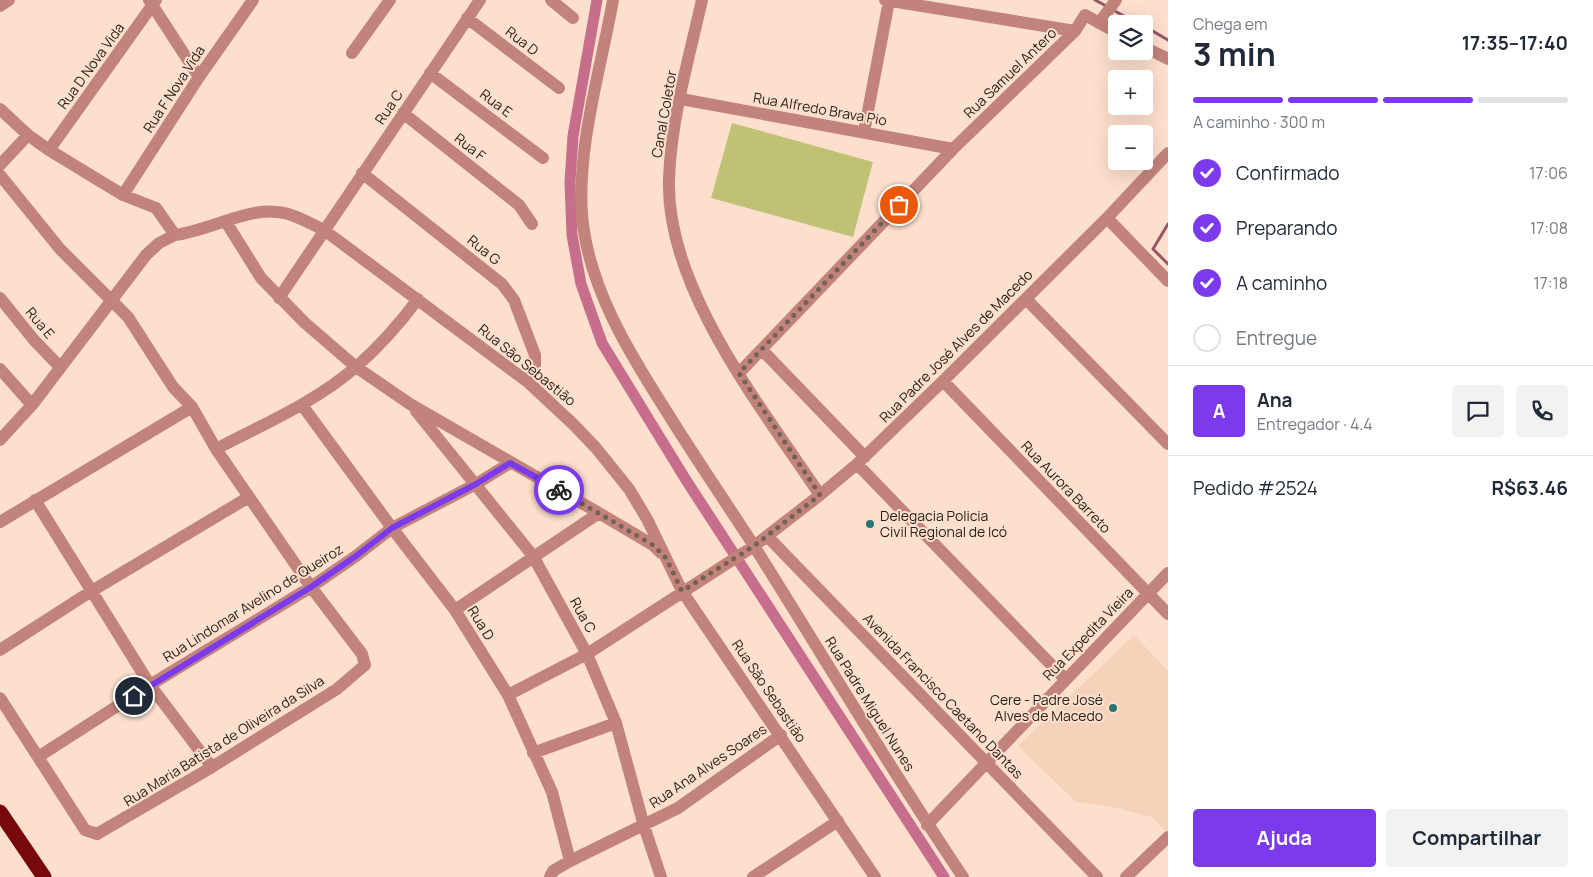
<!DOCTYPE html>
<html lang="pt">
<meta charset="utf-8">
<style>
body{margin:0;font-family:Manrope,sans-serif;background:#f2f2f3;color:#1f2937;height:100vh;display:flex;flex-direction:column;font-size:19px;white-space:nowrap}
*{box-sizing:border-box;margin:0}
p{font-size:16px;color:#747a83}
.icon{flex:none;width:28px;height:28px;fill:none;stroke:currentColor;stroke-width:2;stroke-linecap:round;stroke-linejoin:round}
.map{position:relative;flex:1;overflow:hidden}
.side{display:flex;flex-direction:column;background:#fff;width:425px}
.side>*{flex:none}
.tools{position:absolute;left:1108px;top:15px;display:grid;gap:10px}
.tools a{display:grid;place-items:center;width:45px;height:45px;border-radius:5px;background:#fff;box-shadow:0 5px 20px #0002;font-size:25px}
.pin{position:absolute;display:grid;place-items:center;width:42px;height:42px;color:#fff;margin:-21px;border:2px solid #fff;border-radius:50%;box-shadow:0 1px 5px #0007}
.courier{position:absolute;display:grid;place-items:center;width:50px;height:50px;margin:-25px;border:4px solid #7c3aed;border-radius:50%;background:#fff;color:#222;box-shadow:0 1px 6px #0007}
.headline em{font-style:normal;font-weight:700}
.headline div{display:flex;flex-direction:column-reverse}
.headline{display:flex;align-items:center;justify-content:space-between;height:85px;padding:0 25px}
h1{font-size:32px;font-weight:700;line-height:38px}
.bar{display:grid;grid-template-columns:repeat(4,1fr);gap:8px 5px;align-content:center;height:60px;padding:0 25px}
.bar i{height:6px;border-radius:4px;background:#e0e1e3}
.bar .on{background:#7c3aed}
.bar p{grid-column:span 4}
.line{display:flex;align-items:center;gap:12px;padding:0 25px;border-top:1px solid #e0e1e3}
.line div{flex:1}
.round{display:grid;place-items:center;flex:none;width:52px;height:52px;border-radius:5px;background:#f2f2f3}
ol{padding:0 25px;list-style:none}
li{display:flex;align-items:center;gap:15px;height:55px}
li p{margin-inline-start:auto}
li .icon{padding:5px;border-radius:50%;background:#7c3aed;color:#fff;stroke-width:4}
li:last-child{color:#747a83}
li i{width:28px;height:28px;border:2px solid #e0e1e3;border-radius:50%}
.cta{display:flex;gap:10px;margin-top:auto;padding:10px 25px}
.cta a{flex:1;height:58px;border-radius:5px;background:#7c3aed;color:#fff;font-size:20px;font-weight:700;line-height:58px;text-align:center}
.cta a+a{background:#f2f2f3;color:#1f2937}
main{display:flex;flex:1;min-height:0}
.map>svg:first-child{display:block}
.built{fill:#f6d2bb}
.green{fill:#bfc175}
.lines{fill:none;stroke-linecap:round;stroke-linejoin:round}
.stream{stroke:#965668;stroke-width:3}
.canal{stroke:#c66e8b;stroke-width:11}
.street{stroke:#c2837b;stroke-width:12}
.highway{stroke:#77080c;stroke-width:15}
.done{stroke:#726156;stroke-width:5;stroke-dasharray:0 9}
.route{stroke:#7c3aed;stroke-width:6}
.poi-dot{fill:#2b7572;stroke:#fcdfcd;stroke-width:2}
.labels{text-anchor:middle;stroke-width:4;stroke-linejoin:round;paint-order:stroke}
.street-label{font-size:14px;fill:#271d16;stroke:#fcdfcd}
.poi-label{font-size:14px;fill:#271d16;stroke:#fcdfcd;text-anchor:start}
</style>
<main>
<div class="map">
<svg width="1168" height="877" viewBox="0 0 1168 877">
<rect width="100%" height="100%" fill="#fcdfcd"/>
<path class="built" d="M1134,635L1168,671V830L1166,832L1152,817L1108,806L1076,802L1018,746Z"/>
<path class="green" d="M732,123L873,162L853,237L711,198Z"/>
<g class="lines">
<path class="stream" d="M1095,0L1108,7
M1113,10L1139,24
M1144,26L1168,40
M1168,224L1153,249L1168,264"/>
<path class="canal" d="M597,0L573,136L570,182L572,235L581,284L602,343L686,480L944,877"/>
<path class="street" d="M149,0L199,77
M551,0L573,18
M613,0C601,68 577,146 582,215C588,286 628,351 665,409C694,456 725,501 754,546C824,657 890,769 963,877
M702,0C689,58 671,119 669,179C665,287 762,408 820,495
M885,0L1075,31
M0,6L9,0
M467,18L559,88
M1099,23L1116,0
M1144,47L1168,59
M352,53L390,0
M430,73L543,158
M681,99L953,149
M0,109L28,135L49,150L123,195L156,208L175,235C207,231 247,208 277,212C293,213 309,223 324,230L529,383L573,424L596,448L629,489L647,519L682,591L875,877
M403,113L519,205L532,224
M864,132L889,1
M49,150L156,0
M0,165L28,135
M362,173L502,284L514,300L535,355V365L529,383
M0,175L60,249L128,317L173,387L192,407L216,449L311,587L362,654L365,665L337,689L212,767L97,834L85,830L0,698
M123,195L199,77L253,0
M1107,218L1168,281
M226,222L261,278L305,323L356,367L410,404L599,513L653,545L661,553
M0,298L34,340L60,367
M279,298L480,0
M1026,299L1168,444
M763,351L865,457
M0,369L32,405
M739,373L953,149L1075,31L1085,15L1116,32
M943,381L1168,614
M302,405L392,528L455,610L508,695L552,792L570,861L553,871L550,877
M416,411L533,556L587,654L616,723L644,826L661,877
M0,440L32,405L146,255L159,243L175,235
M216,449C264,424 316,402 357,366C380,346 400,323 418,299
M857,464L1065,679
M35,500L150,685L212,767
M0,522L192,407
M767,536L1097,877
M455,610L599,513
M0,650L90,592L249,497
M508,695L587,654L754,546L820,495L857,464L943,381L1107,218L1168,153
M533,753L616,723
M38,757L150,685L311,587L356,556L392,528L476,484L510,463
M927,825L1168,573
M570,861L678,808L781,735
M753,877L838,821
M1126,877L1168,837"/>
<path class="highway" d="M0,812L44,877"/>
</g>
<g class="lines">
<path class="done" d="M559,490L653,545L666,558L682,591L754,546L820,495L739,373L899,205"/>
<path class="route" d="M134,696L311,587L356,556L392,528L476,484L510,463L559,490"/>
</g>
<g class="poi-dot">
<circle cx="870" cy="524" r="5"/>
<circle cx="1113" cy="708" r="5"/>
</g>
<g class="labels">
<g class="street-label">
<text transform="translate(522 41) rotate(38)" y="5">Rua D</text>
<text transform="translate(91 66) rotate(-54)" y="5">Rua D Nova Vida</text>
<text transform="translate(1010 73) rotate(-44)" y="5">Rua Samuel Antero</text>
<text transform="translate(174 89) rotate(-57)" y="5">Rua F Nova Vida</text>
<text transform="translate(496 103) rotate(37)" y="5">Rua E</text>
<text transform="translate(389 107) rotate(-56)" y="5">Rua C</text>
<text transform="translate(820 109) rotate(10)" y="5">Rua Alfredo Brava Pio</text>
<text transform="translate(664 114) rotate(-80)" y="5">Canal Coletor</text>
<text transform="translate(470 147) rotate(38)" y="5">Rua F</text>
<text transform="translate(484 250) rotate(39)" y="5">Rua G</text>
<text transform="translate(40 323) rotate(50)" y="5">Rua E</text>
<text transform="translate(956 346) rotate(-45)" y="5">Rua Padre José Alves de Macedo</text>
<text transform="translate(527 365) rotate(39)" y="5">Rua São Sebastião</text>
<text transform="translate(1066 487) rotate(46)" y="5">Rua Aurora Barreto</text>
<text transform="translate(253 603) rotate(-32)" y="5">Rua Lindomar Avelino de Queiroz</text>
<text transform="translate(583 615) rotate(61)" y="5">Rua C</text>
<text transform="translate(481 623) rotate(58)" y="5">Rua D</text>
<text transform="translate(1088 634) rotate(-46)" y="5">Rua Expedita Vieira</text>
<text transform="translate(769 691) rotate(56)" y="5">Rua São Sebastião</text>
<text transform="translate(943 696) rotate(46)" y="5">Avenida Francisco Caetano Dantas</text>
<text transform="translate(870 704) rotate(58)" y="5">Rua Padre Miguel Nunes</text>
<text transform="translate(224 741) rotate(-32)" y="5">Rua Maria Batista de Oliveira da Silva</text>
<text transform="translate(708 766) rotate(-34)" y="5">Rua Ana Alves Soares</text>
</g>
<g class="poi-label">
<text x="880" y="521">Delegacia Policia<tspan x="880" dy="16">Civil Regional de Icó</tspan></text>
<text x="1103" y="705" text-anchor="end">Cere - Padre José<tspan x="1103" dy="16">Alves de Macedo</tspan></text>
</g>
</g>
</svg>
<div class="tools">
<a><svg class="icon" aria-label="layers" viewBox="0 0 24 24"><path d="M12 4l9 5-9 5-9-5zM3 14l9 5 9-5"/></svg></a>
<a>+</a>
<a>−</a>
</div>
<div class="pin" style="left:899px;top:205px;background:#ea580c"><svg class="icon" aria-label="bag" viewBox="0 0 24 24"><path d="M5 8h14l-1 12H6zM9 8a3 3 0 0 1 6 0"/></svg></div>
<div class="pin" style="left:134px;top:696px;background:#1f2937"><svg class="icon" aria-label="home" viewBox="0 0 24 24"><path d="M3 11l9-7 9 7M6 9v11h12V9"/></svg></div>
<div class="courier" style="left:559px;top:490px"><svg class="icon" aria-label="bike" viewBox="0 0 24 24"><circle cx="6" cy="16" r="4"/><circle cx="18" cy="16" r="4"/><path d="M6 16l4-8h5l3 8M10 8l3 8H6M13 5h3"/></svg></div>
</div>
<section class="side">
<div class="headline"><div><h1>3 min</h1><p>Chega em</p></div><em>17:35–17:40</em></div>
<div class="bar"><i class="on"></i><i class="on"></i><i class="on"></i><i></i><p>A caminho · 300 m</p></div>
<ol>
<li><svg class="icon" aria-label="check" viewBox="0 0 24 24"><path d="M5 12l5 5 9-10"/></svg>Confirmado<p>17:06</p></li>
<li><svg class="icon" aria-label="check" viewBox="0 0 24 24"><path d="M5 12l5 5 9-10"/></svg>Preparando<p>17:08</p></li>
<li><svg class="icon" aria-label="check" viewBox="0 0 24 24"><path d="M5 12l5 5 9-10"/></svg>A caminho<p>17:18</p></li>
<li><i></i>Entregue</li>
</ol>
<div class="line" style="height:90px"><b class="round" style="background:#7c3aed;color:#fff">A</b><div><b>Ana</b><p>Entregador · 4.4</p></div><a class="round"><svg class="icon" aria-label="chat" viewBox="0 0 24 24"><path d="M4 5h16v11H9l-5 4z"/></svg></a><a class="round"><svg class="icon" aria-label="phone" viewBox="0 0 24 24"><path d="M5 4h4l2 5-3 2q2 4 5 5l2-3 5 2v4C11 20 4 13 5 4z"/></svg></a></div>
<div class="line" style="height:65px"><div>Pedido #2524</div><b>R$63.46</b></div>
<div class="cta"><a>Ajuda</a><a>Compartilhar</a></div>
</section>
</main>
